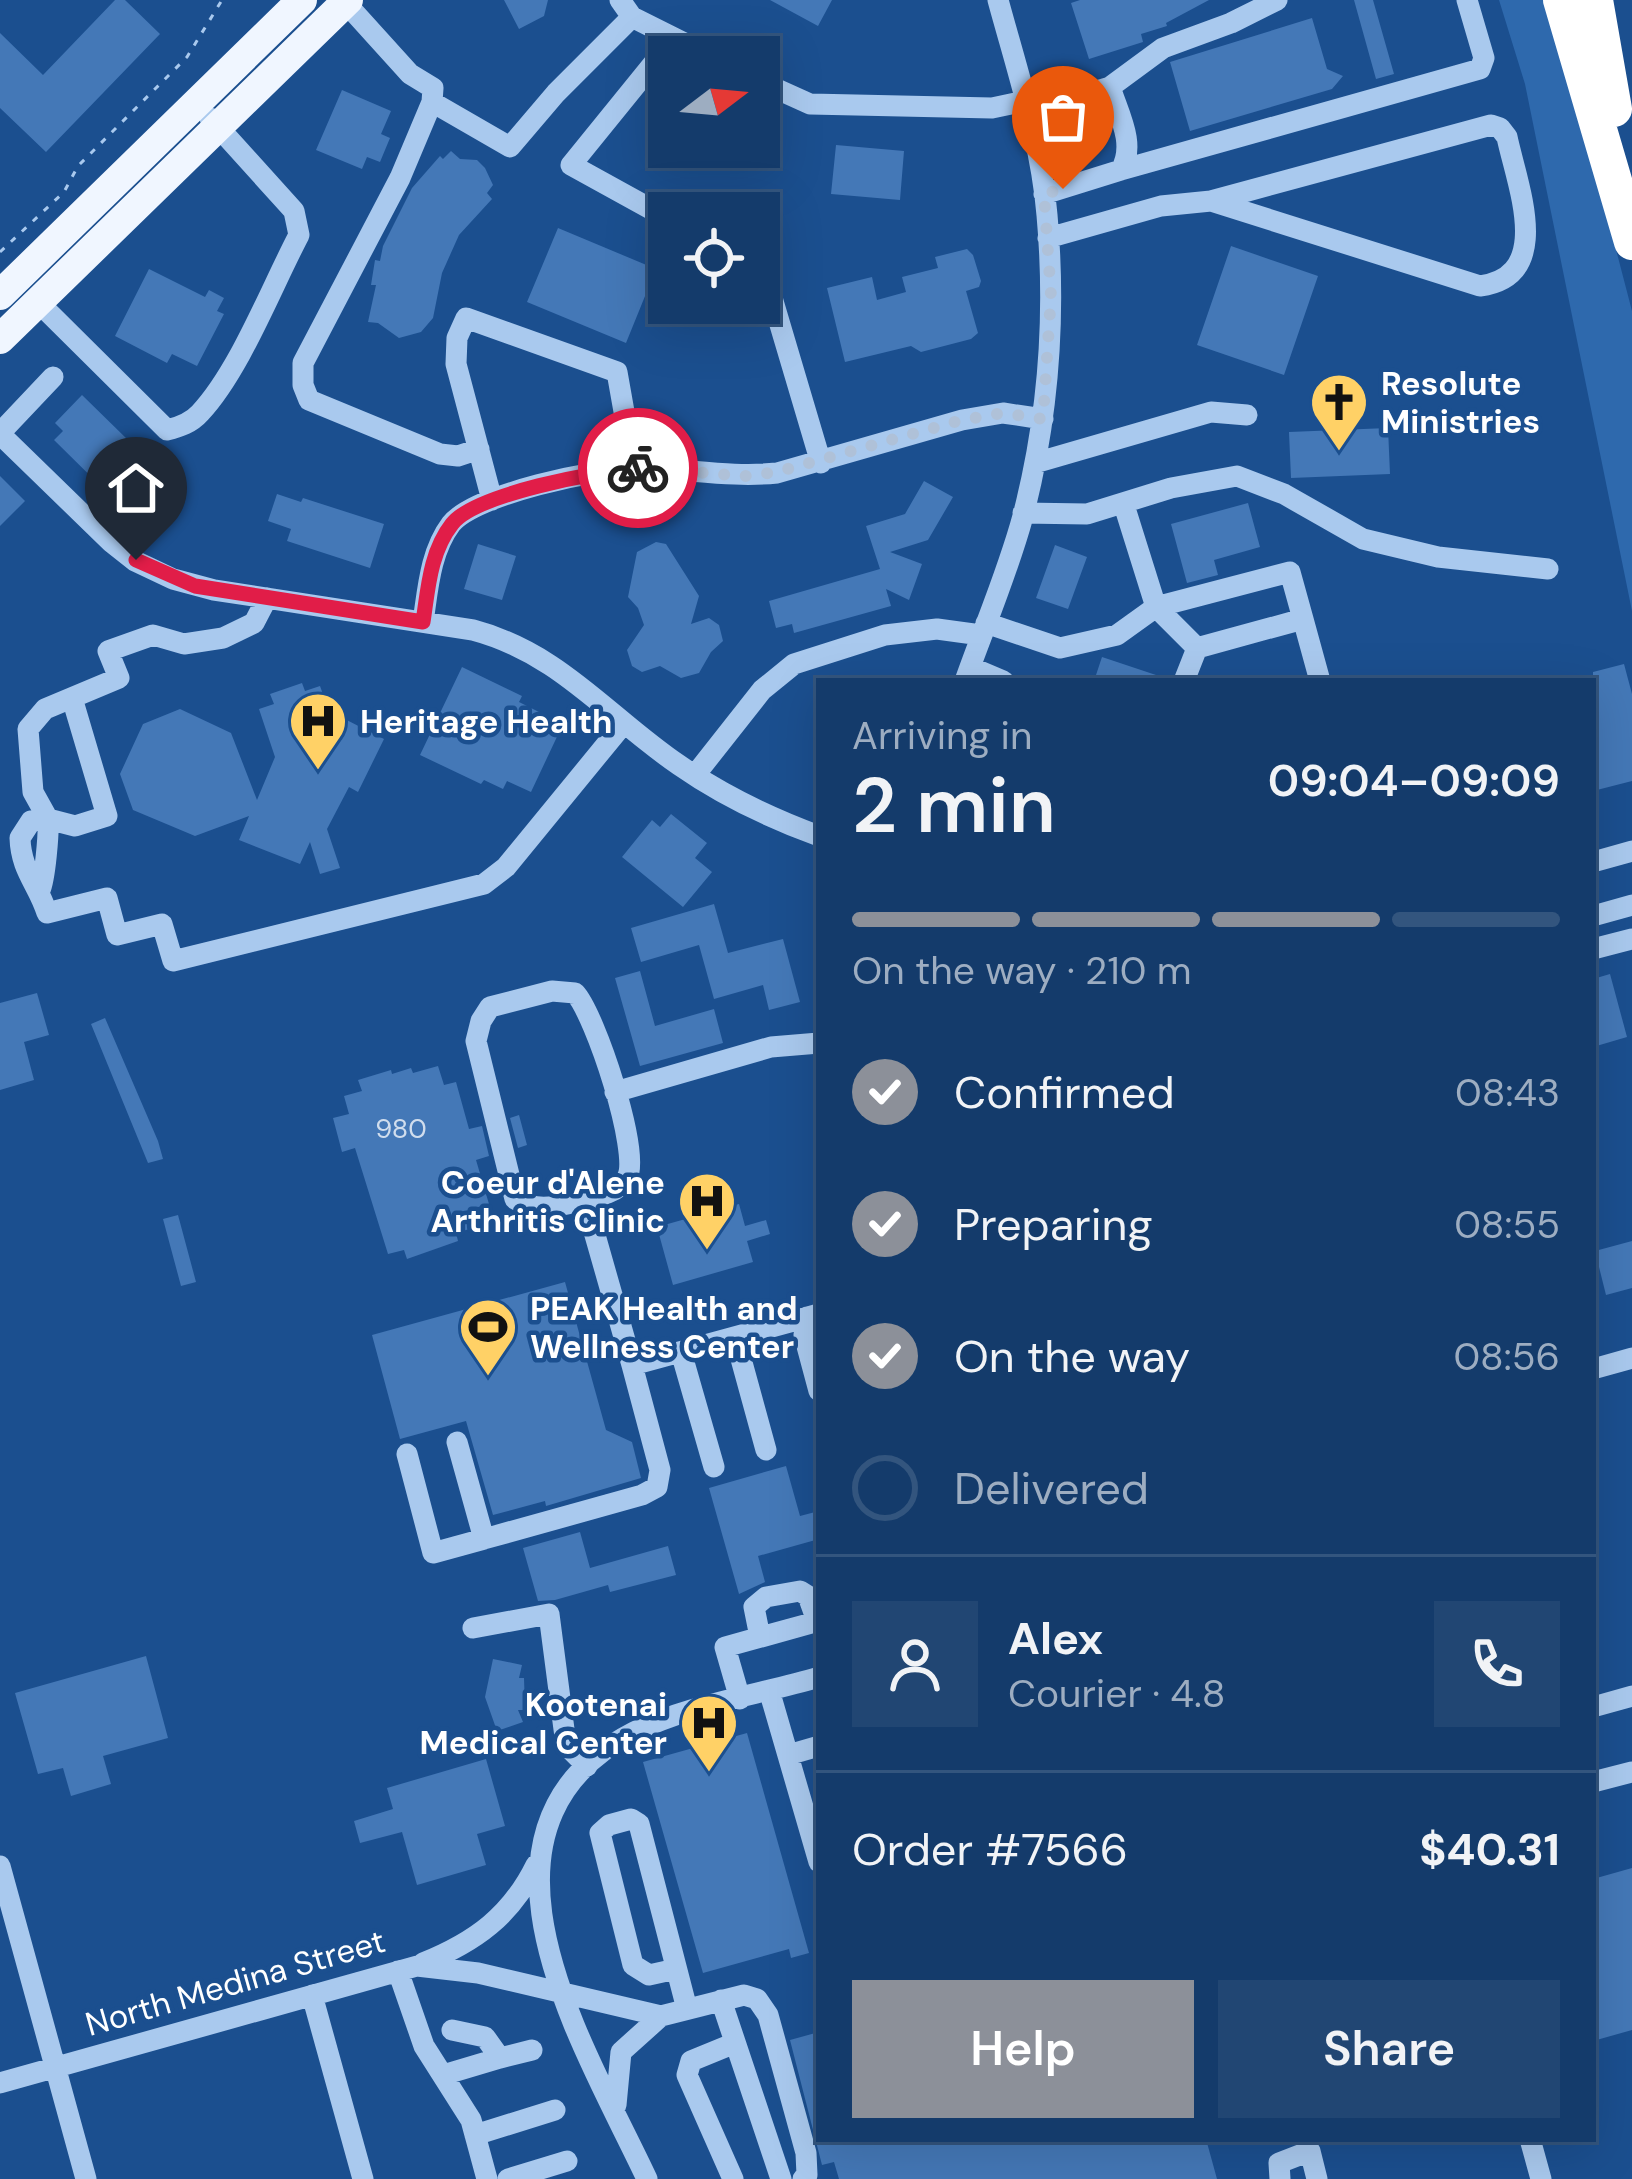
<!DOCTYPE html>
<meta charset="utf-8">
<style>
body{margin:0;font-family:"DM Sans",sans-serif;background:#214673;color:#f1f3f6;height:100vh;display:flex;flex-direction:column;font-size:45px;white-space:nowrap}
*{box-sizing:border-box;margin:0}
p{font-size:39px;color:#9dadc1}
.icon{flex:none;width:66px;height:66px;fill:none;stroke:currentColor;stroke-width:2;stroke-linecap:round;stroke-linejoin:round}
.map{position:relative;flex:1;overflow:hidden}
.side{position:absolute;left:816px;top:678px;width:780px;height:1464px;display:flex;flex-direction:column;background:#143b6b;border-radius:0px;box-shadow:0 12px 48px #0002,0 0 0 3px #33557e}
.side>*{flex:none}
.needle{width:78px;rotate:74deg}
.fabs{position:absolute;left:648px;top:36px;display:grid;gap:24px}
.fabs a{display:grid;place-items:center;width:132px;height:132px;border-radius:0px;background:#143b6b;box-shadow:0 12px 48px #0002,0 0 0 3px #33557e;font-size:60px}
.pin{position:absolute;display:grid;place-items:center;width:102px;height:102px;color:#fff;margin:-123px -51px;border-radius:50% 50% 50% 0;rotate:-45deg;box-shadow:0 0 12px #0007}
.pin .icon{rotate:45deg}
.courier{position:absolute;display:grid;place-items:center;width:120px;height:120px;margin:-60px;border:9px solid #e11d48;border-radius:50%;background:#fff;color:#222;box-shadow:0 3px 15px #0007}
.head em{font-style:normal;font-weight:600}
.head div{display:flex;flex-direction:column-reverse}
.head{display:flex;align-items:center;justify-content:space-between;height:204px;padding:0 36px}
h1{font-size:78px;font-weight:600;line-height:90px}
.bar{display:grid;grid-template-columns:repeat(4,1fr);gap:18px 12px;align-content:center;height:144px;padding:0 36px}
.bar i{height:15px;border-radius:9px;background:#33557e}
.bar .current{background:#8c9099}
.bar p{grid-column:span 4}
.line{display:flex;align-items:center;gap:30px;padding:0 36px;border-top:3px solid #33557e}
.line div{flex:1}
.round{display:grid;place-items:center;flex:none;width:126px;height:126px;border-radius:0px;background:#214673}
ol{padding:0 36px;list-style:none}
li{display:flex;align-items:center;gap:36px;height:132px}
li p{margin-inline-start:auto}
li .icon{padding:12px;border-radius:50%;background:#8c9099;color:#fff;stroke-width:4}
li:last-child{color:#9dadc1}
li i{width:66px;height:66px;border:6px solid #33557e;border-radius:50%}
.action{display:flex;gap:24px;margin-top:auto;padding:24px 36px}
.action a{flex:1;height:138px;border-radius:0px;background:#8c9099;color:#fff;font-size:48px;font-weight:600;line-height:138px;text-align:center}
.action a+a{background:#214673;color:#f1f3f6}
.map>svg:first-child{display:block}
.green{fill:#2e69ad}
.building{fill:#4478b7}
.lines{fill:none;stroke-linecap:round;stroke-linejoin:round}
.path{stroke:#a9c9ee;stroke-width:3;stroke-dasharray:6 9;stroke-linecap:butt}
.minor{stroke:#a9c9ee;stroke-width:21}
.major{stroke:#f0f6ff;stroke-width:30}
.highway{stroke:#fff;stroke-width:36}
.done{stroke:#afc1d8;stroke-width:12;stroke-dasharray:0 21.6}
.route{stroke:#e11d48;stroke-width:15}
.labels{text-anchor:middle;stroke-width:9;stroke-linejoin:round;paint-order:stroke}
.number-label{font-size:27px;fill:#d0dded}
.poi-label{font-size:33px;font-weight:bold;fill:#fff;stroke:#1b4f8f;text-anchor:start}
.street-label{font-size:33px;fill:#fff;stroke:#1b4f8f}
</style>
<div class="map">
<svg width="1632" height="2179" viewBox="0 0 1632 2179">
<rect width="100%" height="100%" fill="#1b4f8f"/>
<path class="green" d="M1499,0H1551L1632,311V611L1525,84Z"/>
<path class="building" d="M115,0H125L160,34L46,152L0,108V33L43,75Z
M504,0H548L544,16L519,29Z
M770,0H832L818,26Z
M1080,0H1209L1166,23L1167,26L1141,34L1143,42L1089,59L1071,3Z
M1354,0H1373L1394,74L1376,79Z
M1312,18L1327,69L1343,76L1332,89L1190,131L1170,62Z
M342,90L391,111L381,134L390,138L380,162L367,157L362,169L316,150Z
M836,145L904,151L900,200L831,194Z
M451,151L460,159L477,160L485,168L493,185L487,193L492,199L459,235L442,273L433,318L421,332L399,338L378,323L368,322L376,285H371L375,260L380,261L383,246L412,188L440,156L443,159Z
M558,228L656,269L626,343L527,302Z
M1231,246L1318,276L1284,375L1197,345Z
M967,249L973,255L981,281L979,287L966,291L978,333L971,339L921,352L911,346L845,362L827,288L872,277L877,300L906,292L902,277L938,268L935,257Z
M149,269L205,297L209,290L224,298L217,311L224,314L197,366L172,354L167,363L115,336Z
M82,395L175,486L149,513L142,505L131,516L54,440L63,431L55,423Z
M1388,428L1390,474L1291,478L1289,432Z
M0,476L25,501L0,526Z
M924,481L953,497L928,540L890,552L922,564L909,600L886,589L891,606L794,633L792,624L776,628L769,601L880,569L866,526L905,514Z
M277,494L301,502L303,498L384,524L370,568L287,541L291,529L268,521Z
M1248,503L1260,547L1214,560L1218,575L1187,583L1171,524Z
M656,542L666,544L699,596L691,624L709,618L719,625L723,641L711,652L699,673L681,678L660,666L642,672L632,666L627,650L644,625L638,608L628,597L637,552Z
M478,544L516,556L502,600L464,589Z
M1055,545L1087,557L1068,609L1036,598Z
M1102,657L1165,678V681H1094Z
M1624,664L1632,694V781L1593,791V672Z
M462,667L522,696L519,702L563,724L531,792L507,781L503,789L484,780L481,784L420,755Z
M302,683L305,691L320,686L329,711L384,739L358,792L349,787L327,829L340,868L320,874L310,842L300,864L239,840L249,816L195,836L133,810L120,774L143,724L180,709L231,733L257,800L275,757L259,709L274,704L270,694Z
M671,814L707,843L695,858L712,872L683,907L622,857L652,820L660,827Z
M714,904L728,953L783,939L800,1002L769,1010L763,985L714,999L699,945L641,962L631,928Z
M640,971L655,1026L714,1009L723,1043L640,1066L615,978Z
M1610,974L1627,1037L1593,1047V979Z
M37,993L49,1035L24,1042L34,1080L0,1090V1003Z
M105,1018L158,1141L163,1159L148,1163L91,1024Z
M438,1066L444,1085L456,1082L469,1129L482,1126L489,1156L476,1160L489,1204L471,1209L476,1227L456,1233L458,1241L407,1259L404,1250L388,1254L355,1148L342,1152L333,1118L349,1114L344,1096L362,1091L358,1080L391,1070L392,1074L411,1068L413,1073Z
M519,1115L527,1145L518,1148L510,1118Z
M739,1204L745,1226L766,1220L770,1234L747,1241L753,1262L673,1285L657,1227Z
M178,1215L196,1282L181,1286L163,1219Z
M1632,1241V1288L1606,1295L1595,1251Z
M565,1282L606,1430L632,1442L641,1478L546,1506L545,1501L493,1515L466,1421L400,1439L372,1335Z
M786,1466L800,1516L819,1511V1539L758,1556L765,1582L739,1594L709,1488Z
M580,1532L590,1568L668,1546L676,1575L610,1592L608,1585L555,1600L538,1601L523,1548Z
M146,1656L168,1738L103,1756L111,1784L71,1796L63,1768L38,1774L15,1693Z
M493,1659L522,1665L519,1678H524L525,1710H518L523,1722L497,1731L485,1697Z
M747,1733L809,1953L791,1958L789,1949L703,1973L643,1762Z
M486,1759L505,1826L477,1834L486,1865L417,1885L402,1832L360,1843L354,1821L393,1809L387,1788Z
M1632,1868V2030L1593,2041V1879Z
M819,2032V2139H1206L1217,2179H839L834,2162L822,2165L790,2040Z"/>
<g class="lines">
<path class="path" d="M0,252L64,192L78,166L187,57L222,0"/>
<path class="minor" d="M343,0L410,74L433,88L432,102L510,147L556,93L632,17
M620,0L632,17L712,57
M759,81L810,104L992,108L1025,101
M1110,87L1163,48L1231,23L1277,0
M432,102L400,178L303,363V385L309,400L440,454L458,456L479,449
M1028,111L1110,87C1119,115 1136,144 1121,170L1044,194
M1121,170L1480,69L1484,58L1467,0
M669,219L571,165L674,38
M1048,238L1161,206L1211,201L1480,286C1555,276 1517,185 1507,137L1500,128L1491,125L1211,201
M759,270L770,291L821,463
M37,301L167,430C180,427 191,423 200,413C240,370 271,288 299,235L294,211L210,118
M0,433L53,377
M0,434L111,542L135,561L173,579L214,590L473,630C560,653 608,717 679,765C722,795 770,818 819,836
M1035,463L1211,412L1247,415
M492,500L456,364L457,338L466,318L617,372L634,468
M1023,513L1087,514L1171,488L1237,476L1284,494L1363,539L1438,557L1548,569
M1156,607L1290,572L1303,619L1197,648
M1156,607L1197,648
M1303,619L1320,681
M423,622C428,589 430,552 451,524C475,494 598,468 637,468C684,468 729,478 777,473L962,420L1003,413L1043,419
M986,623L1060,648L1117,635L1156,607L1124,505
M970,667L1003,681
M965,681C984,627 1008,572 1023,516C1048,419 1056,316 1047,215C1041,142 1017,70 998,0
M1184,681L1197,648
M72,698L107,816L75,826L48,819L33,792L28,729L45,709L119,678L108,651L153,635L184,644L223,638L254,623L267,598
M695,775L762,690L794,664L885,635L937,629L981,635
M1593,862L1632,851
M40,890C45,879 49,833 48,819L31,821L20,838C21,871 38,884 47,913L107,898L117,935L162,924L173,961L484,884L506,867L624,723
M1593,916L1632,905
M1593,949L1632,939
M552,991L575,993C595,1014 641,1153 627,1178C619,1193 593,1198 577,1202C554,1207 536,1212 515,1199L476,1041L481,1021L490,1007Z
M615,1092L771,1047L819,1043
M585,1200L632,1365L819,1314
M807,1317L804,1335L819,1391
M735,1337L766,1450
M681,1352L714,1467
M1593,1369L1632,1358
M457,1442L484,1539L642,1495L657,1487L660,1470L632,1365
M407,1454L433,1553L484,1539
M473,1628L549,1614L565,1737L572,1751L587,1766
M760,1637L754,1607L766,1597L800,1591L808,1596L817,1621
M769,1690L819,1862
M740,1699L725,1647L819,1621
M1593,1707L1632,1696
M788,1755L819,1746
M1593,1782L1632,1772
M0,1866L86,2179
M423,1963C475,1942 511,1916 536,1865
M676,1969L649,1975L633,1965L600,1833L609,1825L631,1819L639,1824L687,2009
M398,1971L424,2046L471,2120L487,2179
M312,1995L363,2179
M721,2000L781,2179
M500,2058L532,2050
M443,2075L500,2058L485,2037L452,2030
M0,2083L417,1966L478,1973L661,2016L744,1995L757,1999L768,2015L806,2153L807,2175L803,2179
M616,2105L621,2052L661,2016
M475,2135L555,2110
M1530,2139L1541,2179
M508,2179L567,2161
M647,2179C586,2048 446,1829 634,1732C690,1704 759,1695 819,1677
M733,2179L687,2075L691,2061L735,2043
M1280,2179L1279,2163L1310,2151L1317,2179"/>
<path class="major" d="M0,295L302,0
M0,339L348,0"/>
<path class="highway" d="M1561,0L1632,242
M1595,0L1614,109"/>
</g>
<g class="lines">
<path class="done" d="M638,468L746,476L777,472L962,420L1003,413L1043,419L1051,296L1044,194L1063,189"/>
<path class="route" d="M136,560L195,586L423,622C428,589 430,552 452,524C475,494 598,471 638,468"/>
</g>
<defs>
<symbol id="church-pin" viewBox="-11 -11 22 30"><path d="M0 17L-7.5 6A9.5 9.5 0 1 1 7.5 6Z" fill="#ffd166" stroke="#1b4f8f"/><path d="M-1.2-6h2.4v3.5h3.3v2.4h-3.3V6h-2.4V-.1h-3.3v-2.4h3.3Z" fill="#111"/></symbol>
<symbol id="hospital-pin" viewBox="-11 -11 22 30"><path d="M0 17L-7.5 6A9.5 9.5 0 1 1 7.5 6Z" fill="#ffd166" stroke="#1b4f8f"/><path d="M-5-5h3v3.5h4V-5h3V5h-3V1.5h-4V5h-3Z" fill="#111"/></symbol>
<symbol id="stadium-pin" viewBox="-11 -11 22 30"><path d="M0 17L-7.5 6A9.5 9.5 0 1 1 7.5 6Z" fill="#ffd166" stroke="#1b4f8f"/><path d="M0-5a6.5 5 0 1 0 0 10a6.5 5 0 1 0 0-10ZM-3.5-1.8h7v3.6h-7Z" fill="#111"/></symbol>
</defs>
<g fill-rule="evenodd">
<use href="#church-pin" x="1306" y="369" width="66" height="90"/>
<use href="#hospital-pin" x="285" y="688" width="66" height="90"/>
<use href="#hospital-pin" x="674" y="1168" width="66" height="90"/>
<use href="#stadium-pin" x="455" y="1294" width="66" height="90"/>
<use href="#hospital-pin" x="676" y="1690" width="66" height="90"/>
</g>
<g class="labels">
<g class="number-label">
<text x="401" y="1138">980</text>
</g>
<g class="poi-label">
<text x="1381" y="395">Resolute<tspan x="1381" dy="38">Ministries</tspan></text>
<text x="360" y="733">Heritage Health</text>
<text x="665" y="1194" text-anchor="end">Coeur d'Alene<tspan x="665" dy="38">Arthritis Clinic</tspan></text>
<text x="530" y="1320">PEAK Health and<tspan x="530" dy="38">Wellness Center</tspan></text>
<text x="667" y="1716" text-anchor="end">Kootenai<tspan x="667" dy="38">Medical Center</tspan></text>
</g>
<g class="street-label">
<text transform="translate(235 1982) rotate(-16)" y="12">North Medina Street</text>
</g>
</g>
</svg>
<div class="fabs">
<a><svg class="needle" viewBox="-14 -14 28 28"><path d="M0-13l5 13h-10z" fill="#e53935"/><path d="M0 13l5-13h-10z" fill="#9dadc1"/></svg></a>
<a><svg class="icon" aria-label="locate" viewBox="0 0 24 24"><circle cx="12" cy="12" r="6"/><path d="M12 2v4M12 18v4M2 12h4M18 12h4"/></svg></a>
</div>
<div class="pin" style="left:1063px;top:189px;background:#ea580c"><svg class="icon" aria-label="bag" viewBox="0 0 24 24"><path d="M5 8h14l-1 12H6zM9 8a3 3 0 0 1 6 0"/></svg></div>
<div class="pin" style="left:136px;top:560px;background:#1f2937"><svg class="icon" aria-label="home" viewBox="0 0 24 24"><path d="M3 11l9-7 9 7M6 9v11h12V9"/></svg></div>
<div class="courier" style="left:638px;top:468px"><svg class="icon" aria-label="bike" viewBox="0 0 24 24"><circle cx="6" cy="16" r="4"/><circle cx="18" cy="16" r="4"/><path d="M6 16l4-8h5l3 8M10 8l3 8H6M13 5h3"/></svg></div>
<section class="side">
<div class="head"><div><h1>2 min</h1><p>Arriving in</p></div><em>09:04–09:09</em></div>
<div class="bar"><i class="current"></i><i class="current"></i><i class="current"></i><i></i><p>On the way · 210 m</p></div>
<ol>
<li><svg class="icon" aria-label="check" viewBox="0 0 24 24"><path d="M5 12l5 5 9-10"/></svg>Confirmed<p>08:43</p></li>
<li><svg class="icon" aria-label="check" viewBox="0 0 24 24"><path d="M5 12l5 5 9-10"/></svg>Preparing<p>08:55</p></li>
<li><svg class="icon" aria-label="check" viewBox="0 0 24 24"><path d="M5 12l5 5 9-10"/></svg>On the way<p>08:56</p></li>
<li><i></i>Delivered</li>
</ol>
<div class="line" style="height:216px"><a class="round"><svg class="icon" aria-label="person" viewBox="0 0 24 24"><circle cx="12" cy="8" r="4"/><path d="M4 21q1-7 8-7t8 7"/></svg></a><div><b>Alex</b><p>Courier · 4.8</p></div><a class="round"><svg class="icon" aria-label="phone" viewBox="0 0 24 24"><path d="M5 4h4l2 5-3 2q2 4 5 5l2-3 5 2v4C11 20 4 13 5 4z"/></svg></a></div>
<div class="line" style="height:156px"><div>Order #7566</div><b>$40.31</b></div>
<div class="action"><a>Help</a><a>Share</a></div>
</section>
</div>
